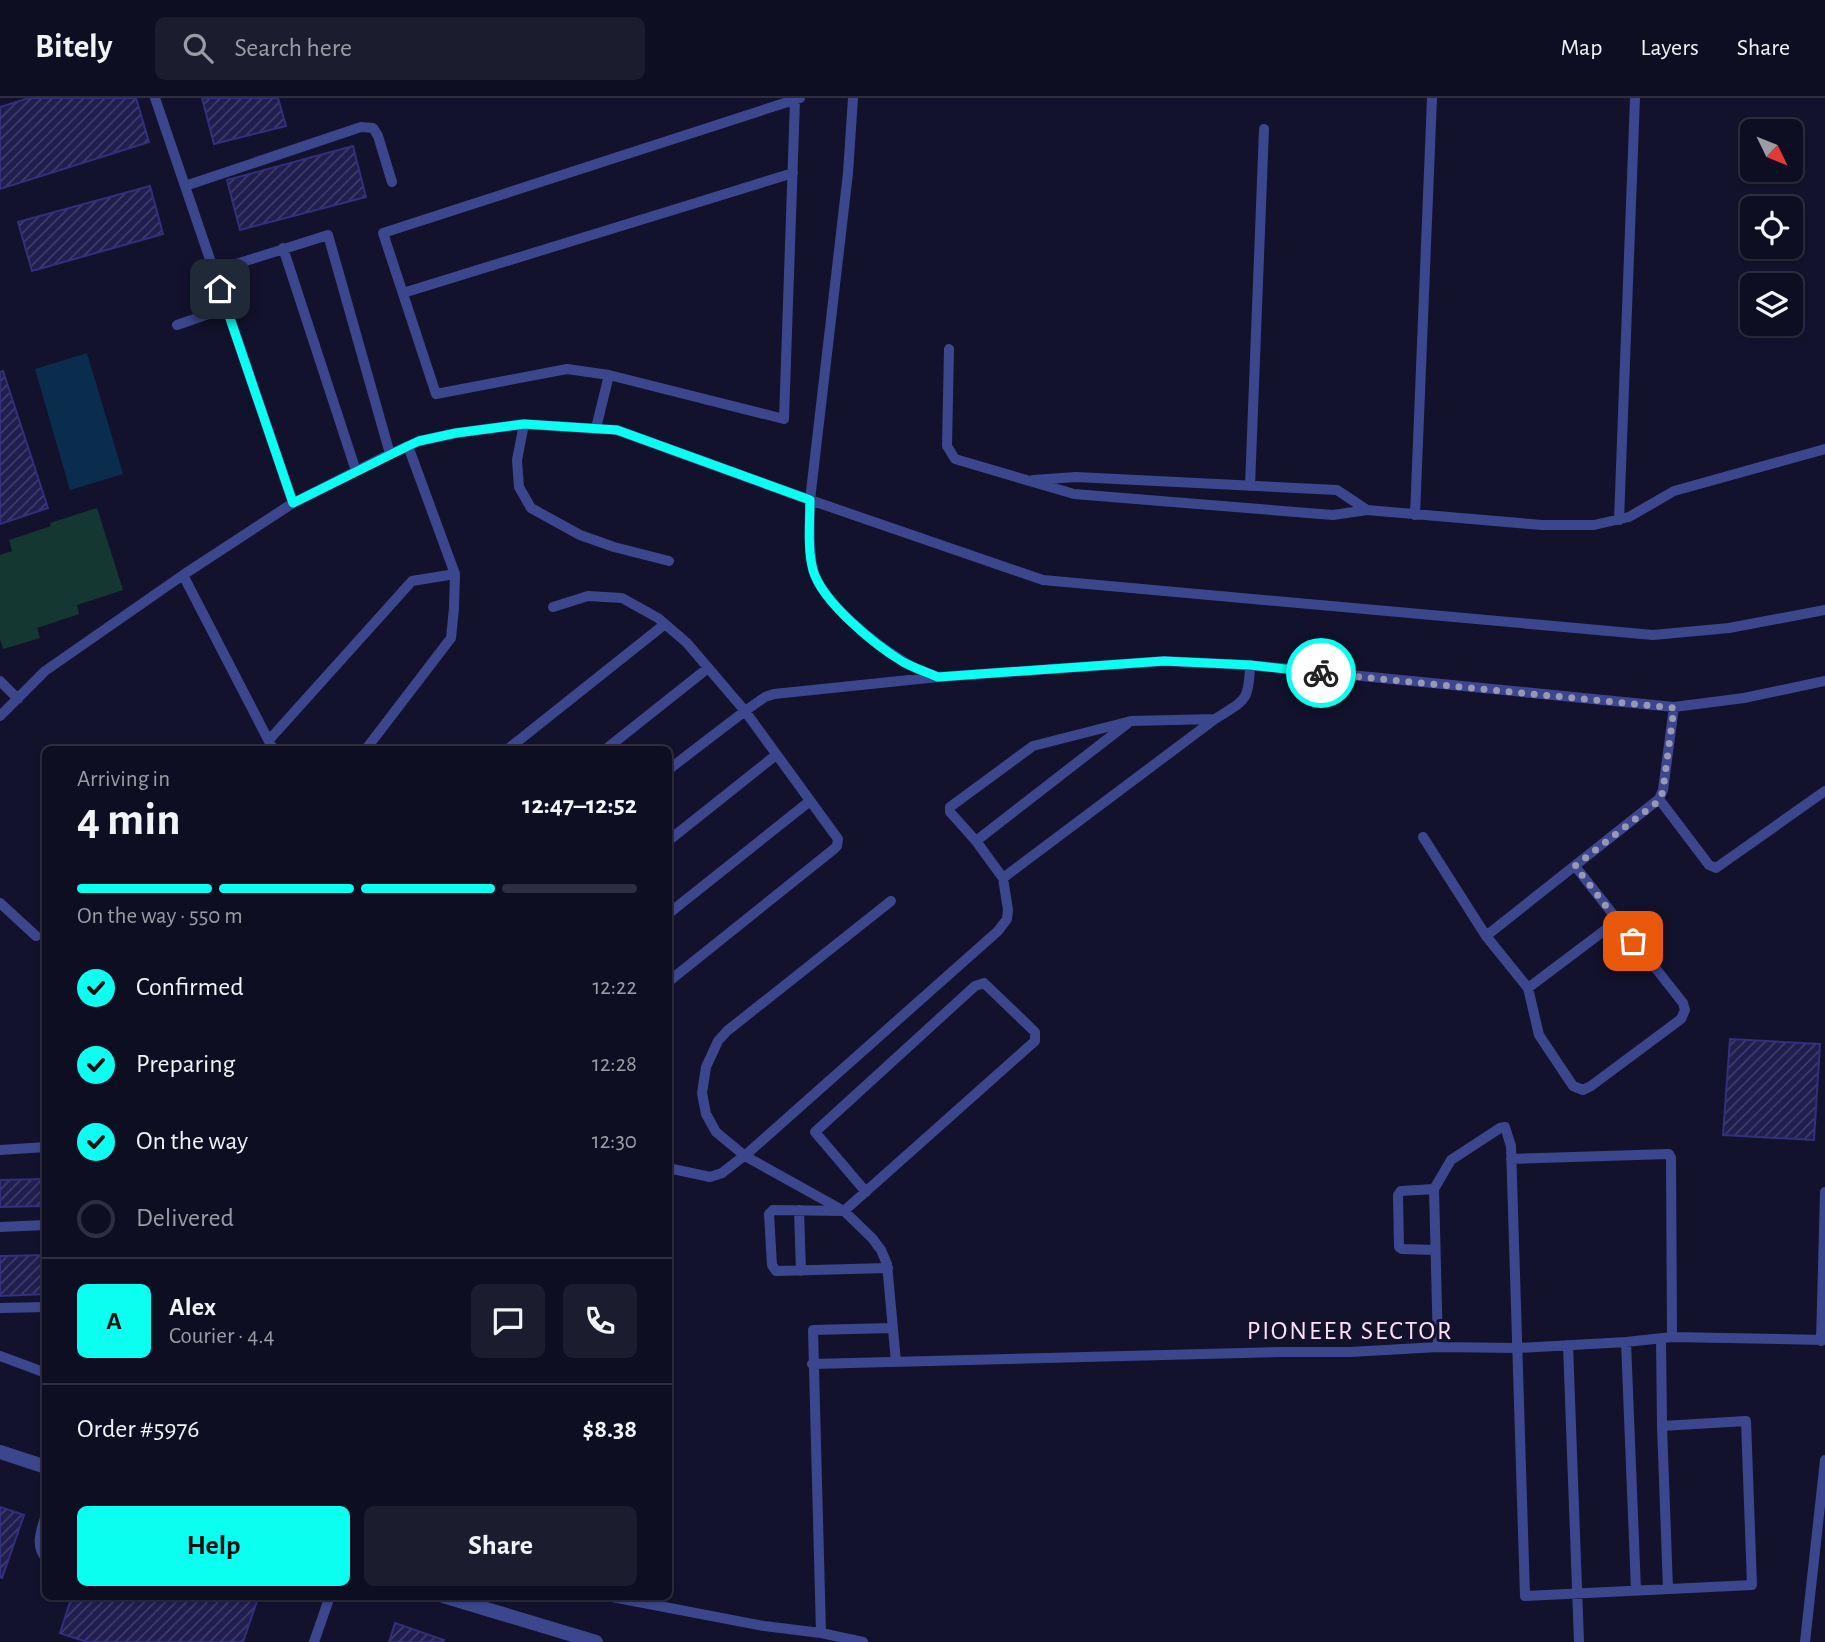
<!DOCTYPE html>
<meta charset="utf-8">
<style>
body{margin:0;font-family:"Alegreya Sans",sans-serif;background:#1c1c2f;color:#f1f3f6;height:100vh;display:flex;flex-direction:column;font-size:26px;white-space:nowrap}
*{box-sizing:border-box;margin:0}
p{font-size:23px;color:#9b9ca5}
.icon{flex:none;width:38px;height:38px;fill:none;stroke:currentColor;stroke-width:2;stroke-linecap:round;stroke-linejoin:round}
.map{position:relative;flex:1;overflow:hidden}
.details{position:absolute;left:42px;top:648px;width:630px;height:854px;display:flex;flex-direction:column;background:#0e0e22;border-radius:10px;box-shadow:0 2px 5px #0004,0 0 0 2px #2e2e40}
.details>*{flex:none}
.needle{width:46px;rotate:133deg}
.tools{position:absolute;left:1740px;top:21px;display:grid;gap:14px}
.tools a{display:grid;place-items:center;width:63px;height:63px;border-radius:10px;background:#0e0e22;box-shadow:0 2px 5px #0004,0 0 0 2px #2e2e40;font-size:35px}
.pin{position:absolute;display:grid;place-items:center;width:60px;height:60px;color:#fff;margin:-30px;border-radius:14px;box-shadow:0 4px 10px #0006}
.courier{position:absolute;display:grid;place-items:center;width:70px;height:70px;margin:-35px;border:5px solid #0afff1;border-radius:50%;background:#fff;color:#222;box-shadow:0 2px 9px #0007}
.headline em{font-style:normal;font-weight:600}
.headline div{display:flex;flex-direction:column-reverse}
.headline{display:flex;align-items:center;justify-content:space-between;height:119px;padding:0 35px}
h1{font-size:46px;font-weight:600;line-height:52px}
.bar{display:grid;grid-template-columns:repeat(4,1fr);gap:10px 7px;align-content:center;height:84px;padding:0 35px}
.bar i{height:9px;border-radius:5px;background:#2e2e40}
.bar .on{background:#0afff1}
.bar p{grid-column:span 4}
.line{display:flex;align-items:center;gap:18px;padding:0 35px;border-top:2px solid #2e2e40}
.line div{flex:1}
.round{display:grid;place-items:center;flex:none;width:74px;height:74px;border-radius:10px;background:#1c1c2f}
ol{padding:0 35px;list-style:none}
li{display:flex;align-items:center;gap:21px;height:77px}
li p{margin-inline-start:auto}
li .icon{padding:7px;border-radius:50%;background:#0afff1;color:#111;stroke-width:4}
li:last-child{color:#9b9ca5}
li i{width:38px;height:38px;border:4px solid #2e2e40;border-radius:50%}
.primary-button{display:flex;gap:14px;margin-top:auto;padding:14px 35px}
.primary-button a{flex:1;height:80px;border-radius:10px;background:#0afff1;color:#111;font-size:28px;font-weight:600;line-height:80px;text-align:center}
.primary-button a+a{background:#1c1c2f;color:#f1f3f6}
header{display:flex;align-items:center;gap:42px;box-sizing:border-box;height:98px;padding:0 35px;background:#0e0e22;border-bottom:2px solid #2e2e40}
header strong{font-size:33px}
nav{display:flex;gap:38px;margin-inline-start:auto;font-size:24px}
.search{width:490px;height:63px;background:#1c1c2f;display:flex;align-items:center;gap:18px;box-sizing:border-box;padding:0 24px;border-radius:10px;color:#9b9ca5;font-size:26px}
.map>svg:first-child{display:block}
.grass{fill:#143831}
.water{fill:#0b2d4d}
.building{fill:url(#building-hatch);stroke:#322f7b;stroke-width:2}
.lines{fill:none;stroke-linecap:round;stroke-linejoin:round}
.lane{stroke:#3c468d;stroke-width:10}
.street{stroke:#3c468d;stroke-width:14}
.done{stroke:#9797b6;stroke-width:7;stroke-dasharray:0 12.6}
.route{stroke:#0afff1;stroke-width:9}
.labels{text-anchor:middle;stroke-width:6;stroke-linejoin:round;paint-order:stroke}
.neighbourhood-label{font-size:26px;letter-spacing:2px;fill:#ffe0f9;stroke:#12122d}
</style>
<header>
<strong>Bitely</strong>
<div class="search"><svg class="icon" aria-label="search" viewBox="0 0 24 24"><circle cx="10" cy="10" r="6"/><path d="M15 15l6 6"/></svg>Search here</div>
<nav><a>Map</a><a>Layers</a><a>Share</a></nav>
</header>
<div class="map">
<svg width="1825" height="1544" viewBox="0 0 1825 1544">
<defs>
<pattern id="building-hatch" width="6" height="6" patternUnits="userSpaceOnUse" patternTransform="scale(1.75)"><rect width="6" height="6" fill="#201d4f"/><path d="M-1 1l2-2M0 6l6-6M5 7l2-2" fill="none" stroke="#403d69"/></pattern>
</defs>
<rect width="100%" height="100%" fill="#12122d"/>
<path class="grass" d="M97,410L123,492L77,507L79,516L37,530L40,540L3,551L0,541V457L12,453L9,442L51,428L50,425Z"/>
<path class="water" d="M87,255L123,376L70,392L35,271Z"/>
<path class="building" d="M29,0H136L149,44L0,91V9Z
M202,0H278L286,28L214,46Z
M353,48L366,99L240,132L227,82Z
M150,88L163,136L32,173L18,124Z
M3,273L48,410L0,426V274Z
M1730,941L1820,946L1814,1042L1723,1037Z
M46,1081V1108L0,1109V1082Z
M46,1157V1196L0,1198V1158Z
M0,1409L24,1417L2,1480L0,1479Z
M72,1498H241L257,1503L243,1544H87L60,1535Z
M395,1525L444,1542L443,1544H389Z"/>
<g class="lines">
<path class="lane" d="M155,0L293,405
M853,0L848,75L810,402C810,424 808,449 813,472C822,504 875,546 903,563C913,570 926,574 937,579
M795,2L784,321L609,277L567,271L436,296L383,135L800,0
M185,88L361,29L373,30L378,38L392,84
M283,150L356,373
M214,173L328,137L390,356
M403,195L793,75
M177,227L226,210
M949,251L947,348L955,361L1074,396L1333,417L1367,412L1542,427H1594L1629,419L1674,393L1825,351
M524,326L517,362L519,389L531,410L580,437L614,449L669,463
M596,330L609,277
M1033,382L1076,379L1337,392L1367,412
M1250,388L1264,31
M1415,417L1432,0
M1619,422L1635,0
M183,477L273,651
M553,509L588,498L622,500L658,520L687,545L745,613L838,741L837,748L834,751L668,884
M0,583L18,601
M0,618L45,573L183,477L293,405L390,356L419,343L456,335L524,326L617,332L810,402L1043,482L1653,537L1729,530L1825,512
M269,642L412,483L455,476
M366,651L451,540L454,510L455,476L408,348
M508,651L665,526
M606,651L708,570
M668,672L745,613L765,599L774,596L938,579L1164,563L1250,567L1674,609L1744,600L1825,583
M1659,701L1709,767L1716,770L1825,693
M1423,739L1486,838L1528,890L1539,937L1573,988L1583,992L1591,988L1681,921L1685,912L1683,905L1575,768
M668,743L776,657
M976,743L1128,625
M1003,780L1215,621C1245,602 1249,604 1250,567
M891,803L727,933L718,943L706,969L702,995L706,1016L716,1034L745,1058L844,1113L872,1140L881,1152L887,1166L896,1264
M0,805L36,838
M668,816L810,703
M1486,838L1659,701L1663,692L1674,609
M1528,890L1617,823
M0,1052L46,1049
M1511,1061L1669,1056L1671,1060L1672,1239
M668,1070L710,1079L722,1075L749,1054L998,833L1007,821L1008,812L1003,780L976,743L950,714V709L1033,648L1131,623L1215,621
M1434,1091L1401,1093L1398,1097L1399,1149L1402,1151L1435,1152
M866,1094L815,1034L975,888L984,885L1035,934V943L844,1113L773,1112L769,1116L772,1167L776,1173L888,1170
M799,1112L801,1173
M0,1129L46,1127
M0,1210L46,1209
M1661,1241L1662,1328L1668,1491
M1821,1243L1825,1094
M1626,1244L1636,1492
M1568,1247L1579,1544
M1438,1249L1434,1091L1451,1062L1500,1030L1505,1029L1511,1048L1525,1498L1752,1487L1746,1323L1662,1328
M0,1258L46,1275
M812,1266L1283,1254H1350L1438,1249L1518,1250L1626,1244L1672,1239L1825,1242
M46,1416C42,1431 34,1447 46,1460
M607,1498L764,1528L821,1535L863,1544
M821,1535L813,1232L892,1230
M314,1544L330,1498
M1805,1544L1825,1362"/>
<path class="street" d="M0,1354L46,1369
M443,1498L596,1544"/>
</g>
<g class="lines">
<path class="done" d="M1321,575L1674,610L1663,692L1661,699L1656,705L1575,768L1633,843"/>
<path class="route" d="M220,191L293,405L408,348L419,343L456,335L524,326L617,332L810,402C810,424 807,450 813,472C822,504 875,547 903,564C914,570 926,574 938,579L1164,563L1250,567L1321,575"/>
</g>
<g class="labels">
<g class="neighbourhood-label">
<text x="1350" y="1241">PIONEER SECTOR</text>
</g>
</g>
</svg>
<div class="tools">
<a><svg class="needle" viewBox="-14 -14 28 28"><path d="M0-13l5 13h-10z" fill="#e53935"/><path d="M0 13l5-13h-10z" fill="#9b9ca5"/></svg></a>
<a><svg class="icon" aria-label="locate" viewBox="0 0 24 24"><circle cx="12" cy="12" r="6"/><path d="M12 2v4M12 18v4M2 12h4M18 12h4"/></svg></a>
<a><svg class="icon" aria-label="layers" viewBox="0 0 24 24"><path d="M12 4l9 5-9 5-9-5zM3 14l9 5 9-5"/></svg></a>
</div>
<div class="pin" style="left:1633px;top:843px;background:#ea580c"><svg class="icon" aria-label="bag" viewBox="0 0 24 24"><path d="M5 8h14l-1 12H6zM9 8a3 3 0 0 1 6 0"/></svg></div>
<div class="pin" style="left:220px;top:191px;background:#1f2937"><svg class="icon" aria-label="home" viewBox="0 0 24 24"><path d="M3 11l9-7 9 7M6 9v11h12V9"/></svg></div>
<div class="courier" style="left:1321px;top:575px"><svg class="icon" aria-label="bike" viewBox="0 0 24 24"><circle cx="6" cy="16" r="4"/><circle cx="18" cy="16" r="4"/><path d="M6 16l4-8h5l3 8M10 8l3 8H6M13 5h3"/></svg></div>
<section class="details">
<div class="headline"><div><h1>4 min</h1><p>Arriving in</p></div><em>12:47–12:52</em></div>
<div class="bar"><i class="on"></i><i class="on"></i><i class="on"></i><i></i><p>On the way · 550 m</p></div>
<ol>
<li><svg class="icon" aria-label="check" viewBox="0 0 24 24"><path d="M5 12l5 5 9-10"/></svg>Confirmed<p>12:22</p></li>
<li><svg class="icon" aria-label="check" viewBox="0 0 24 24"><path d="M5 12l5 5 9-10"/></svg>Preparing<p>12:28</p></li>
<li><svg class="icon" aria-label="check" viewBox="0 0 24 24"><path d="M5 12l5 5 9-10"/></svg>On the way<p>12:30</p></li>
<li><i></i>Delivered</li>
</ol>
<div class="line" style="height:126px"><b class="round" style="background:#0afff1;color:#111">A</b><div><b>Alex</b><p>Courier · 4.4</p></div><a class="round"><svg class="icon" aria-label="chat" viewBox="0 0 24 24"><path d="M4 5h16v11H9l-5 4z"/></svg></a><a class="round"><svg class="icon" aria-label="phone" viewBox="0 0 24 24"><path d="M5 4h4l2 5-3 2q2 4 5 5l2-3 5 2v4C11 20 4 13 5 4z"/></svg></a></div>
<div class="line" style="height:91px"><div>Order #5976</div><b>$8.38</b></div>
<div class="primary-button"><a>Help</a><a>Share</a></div>
</section>
</div>
